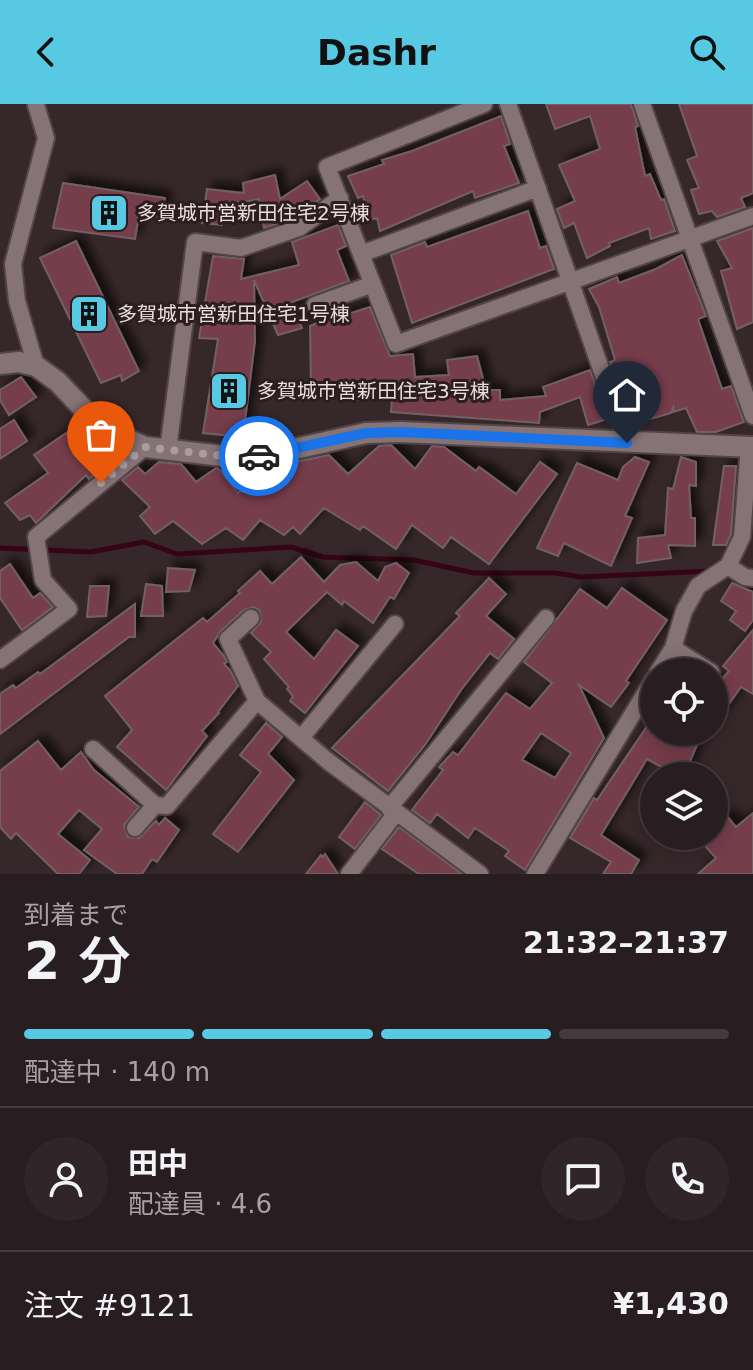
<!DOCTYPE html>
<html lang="ja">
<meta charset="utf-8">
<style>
body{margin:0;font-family:"DejaVu Sans","Noto Sans JP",sans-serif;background:#302629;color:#f1f3f6;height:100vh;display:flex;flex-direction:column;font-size:30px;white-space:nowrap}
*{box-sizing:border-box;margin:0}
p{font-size:26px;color:#a5a2a5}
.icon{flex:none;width:44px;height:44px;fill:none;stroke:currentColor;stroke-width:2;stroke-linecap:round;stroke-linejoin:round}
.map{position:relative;height:770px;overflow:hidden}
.details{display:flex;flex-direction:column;background:#281d20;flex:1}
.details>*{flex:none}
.tools{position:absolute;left:640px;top:554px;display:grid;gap:16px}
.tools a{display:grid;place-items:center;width:88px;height:88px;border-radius:50%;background:#281d20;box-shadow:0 4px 20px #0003,0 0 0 2px #443b3e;font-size:40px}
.pin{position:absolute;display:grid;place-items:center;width:68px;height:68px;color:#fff;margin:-82px -34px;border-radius:50% 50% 50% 0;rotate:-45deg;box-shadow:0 0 8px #0007}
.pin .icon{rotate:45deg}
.courier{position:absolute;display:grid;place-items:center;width:80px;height:80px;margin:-40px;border:6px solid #1a73e8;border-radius:50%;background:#fff;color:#222;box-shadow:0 2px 10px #0007}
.headline em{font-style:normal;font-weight:600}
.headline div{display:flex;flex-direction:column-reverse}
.headline{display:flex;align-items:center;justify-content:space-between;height:136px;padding:0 24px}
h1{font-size:52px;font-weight:600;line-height:60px}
.bar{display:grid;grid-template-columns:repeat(4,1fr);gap:12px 8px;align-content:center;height:96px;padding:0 24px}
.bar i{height:10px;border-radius:6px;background:#443b3e}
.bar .on{background:#57c9e2}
.bar p{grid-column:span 4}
.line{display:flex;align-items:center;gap:20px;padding:0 24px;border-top:2px solid #443b3e}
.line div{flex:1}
.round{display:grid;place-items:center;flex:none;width:84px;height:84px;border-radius:42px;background:#302629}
header{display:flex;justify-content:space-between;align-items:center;height:104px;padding:0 24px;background:#57c9e2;color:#111;font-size:36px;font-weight:600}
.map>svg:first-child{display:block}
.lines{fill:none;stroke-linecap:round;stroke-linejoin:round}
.stream{stroke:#360416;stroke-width:5}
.building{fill:#763e4c;stroke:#726064;stroke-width:2;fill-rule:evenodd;filter:url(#shadow)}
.minor-casing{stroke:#524547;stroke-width:20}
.tertiary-casing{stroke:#524547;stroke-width:24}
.minor{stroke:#857376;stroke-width:16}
.tertiary{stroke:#857376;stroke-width:20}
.done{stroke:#aa9da0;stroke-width:8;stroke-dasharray:0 14.4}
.route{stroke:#1a73e8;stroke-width:10}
.labels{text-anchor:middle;stroke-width:6;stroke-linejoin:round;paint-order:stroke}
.poi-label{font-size:20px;fill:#e8dddf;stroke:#2c1d20;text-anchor:start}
</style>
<header><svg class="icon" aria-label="back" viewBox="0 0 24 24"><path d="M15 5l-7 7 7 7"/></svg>Dashr<svg class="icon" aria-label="search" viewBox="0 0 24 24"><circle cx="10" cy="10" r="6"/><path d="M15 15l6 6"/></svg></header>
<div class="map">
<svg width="753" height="770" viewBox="0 0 753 770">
<defs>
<filter id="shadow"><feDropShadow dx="7" dy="-7" stdDeviation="4" flood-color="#0009"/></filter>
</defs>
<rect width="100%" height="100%" fill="#36272a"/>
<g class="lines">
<path class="stream" d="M0,444L91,448L144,438L177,450L291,443L323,453L414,456L474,469H555L581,473L711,467"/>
</g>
<path class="building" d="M546,0H631L638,22L635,23L645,72L650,70L661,96L664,95L675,127L651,135L649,124L609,139L610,142L587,154L574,119L564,124L557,105L575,97L559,61L600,45L590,12L555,25Z
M679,0H753V89L741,94L745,103L717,113L712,107L699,110L691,86L699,84L687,56L697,52Z
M501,12L510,40L504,42L519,79L475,94L473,87L380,127L377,114L370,116L363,92L358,94L348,72L384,60L382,56L412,47Z
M275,71L280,95L307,77L320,95L294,114L264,124L259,95L222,103V121L202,119L207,85L244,89L243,79Z
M63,79L165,94L161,114L139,111L135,135L53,124Z
M528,107L540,144L546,142L554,165L412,219L391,151L425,138L427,143Z
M338,121L346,142L337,146L349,177L292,198L302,224L278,231L254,176L255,237L243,333L203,329L218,235L199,234L213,152L244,155L241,175L299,161L292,138Z
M753,124V218L737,225L721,167L732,164L717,137Z
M76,137L139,267L122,277L121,271L101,279L40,154Z
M682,151L706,212L698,215L722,285L731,282L744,318L716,328H697L686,304L673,308L674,301L671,309L636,319L631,307L628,308L610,258L615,256L599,203L589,185L617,173L619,179L656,165Z
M370,203L390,252L413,250L415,273L449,271L447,256L477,252L486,286H500V296L546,292L543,283L590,266L607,315L588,321L580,293L540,308L539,319L391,308L392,295L351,296L352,282L311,286L310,222L344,208L345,211Z
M21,273L36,293L9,311L0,296V286Z
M14,316L27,337L0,355V325Z
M78,321L91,345L102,337L119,350L89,375L86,371L36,419L30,411L20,416L5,399L48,369L34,351Z
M391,341L415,365L432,342L444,343L476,367L479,363L516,390L540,358L557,370L489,460L451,433L443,444L412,421L396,445L363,422L360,426L324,404L300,430L293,423L284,431L260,416L243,436L226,424L202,440L173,417L155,430L140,412L150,403L122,376L138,363L145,370L159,358L181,360L196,378L216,364L219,365L238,389L255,373L260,380L295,358L329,351L348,370L379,342Z
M635,353L649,358L625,412L632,414L611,462L564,439L558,452L537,444L577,359L618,376L623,363Z
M681,353L696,358V382L689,381L691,414H695V442L668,441L671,454L637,459L638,434L665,431L668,384L673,385Z
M724,362H736L731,430L726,441H713Z
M301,453L324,478L340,461L356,458L378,477L385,463L396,459L409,469L394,495L390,493L373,519L344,497L342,501L327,488L286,528L314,555L336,526L358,542L305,609L290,597L293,592L287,585L289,583L264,555L271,548L251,529L261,518L260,507L254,503L244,506L221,527L213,539L224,552L227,558L224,560L230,566L238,582L218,608L219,609L202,627L207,632L166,686L117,643L132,626L105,592L203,514L207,518L240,489L238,487L260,467L272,480Z
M10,460L33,494L40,489L53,503L22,526L0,494V467Z
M168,464L195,466L189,487L166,488Z
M489,474L506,490L486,512L514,535L498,555L490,549L461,586L425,641L388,687L332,644L460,512L456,509Z
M732,479L753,488V516L745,527L730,516L736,507L721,497Z
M146,480L162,482L163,512H141Z
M90,482H109L106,512L87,513Z
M622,484L667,516L626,577L629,579L611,603L579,581L604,634L525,766L505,752L509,747L475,724L468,734L437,710L430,719L412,706L443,666L439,663L453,648L458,651L506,589L530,605L552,579L524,558L580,485L607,504ZM541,629L571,649L555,674L522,656Z
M135,500V533H129L0,630V590L13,581L16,584L38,568L40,570Z
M753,526V590L741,583L714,621V584L729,567L723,562Z
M654,612V628H707L696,643L684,672H678L647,655L601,731L639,756L631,770H603L611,758L570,734L594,694L597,696Z
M266,619L282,633L268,650L294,676L238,748L213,730L261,668L240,651Z
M38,637L61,666L81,648L94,666L139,703L124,721L128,733L139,734L156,717L159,721L165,714L179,726L157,758L152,755L142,770H117L84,746L102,725L79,706L58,730L90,756L79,770H58L16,729L11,735L0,723V667Z
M365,698L381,711L355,745L339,733Z
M753,709V770H698L716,754L696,732H714V723L727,712L736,723Z
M399,723L462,770H419L382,745Z
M325,750L338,770H306L321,751L323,753Z"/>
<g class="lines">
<defs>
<path id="minor" d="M484,0L327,63L396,240L753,112
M508,0L627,339
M642,0L753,312
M36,1L46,34L13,160L17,197L36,262
M361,150L538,84
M315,201L373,180
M168,346L195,138L241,144L299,124L340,94
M728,462L745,473L753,474
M251,514L228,535L257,597L329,658L480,770
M673,544L711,568
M0,556L69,505L43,476L36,433L145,343
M658,568L673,544L684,507L698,482L728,462L742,433L749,343
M301,634L395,520
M93,645L155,701L167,702L257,597
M389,704L546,514
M135,724L155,701
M349,770L396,709
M535,770L654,575"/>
<path id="tertiary" d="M0,260L19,258L36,262L58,278L91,313L114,329L145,343L240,354L268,351L366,329L401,328L753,343"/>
</defs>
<use href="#minor" class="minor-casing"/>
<use href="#tertiary" class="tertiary-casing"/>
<use href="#minor" class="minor"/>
<use href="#tertiary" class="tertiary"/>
</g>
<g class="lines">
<path class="done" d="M101,379L145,343L240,354L259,352"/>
<path class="route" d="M259,352L366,329L401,328L627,339"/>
</g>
<defs>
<symbol id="building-square" viewBox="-11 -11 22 22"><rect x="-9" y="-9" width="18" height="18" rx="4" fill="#57c9e2" stroke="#2c1d20"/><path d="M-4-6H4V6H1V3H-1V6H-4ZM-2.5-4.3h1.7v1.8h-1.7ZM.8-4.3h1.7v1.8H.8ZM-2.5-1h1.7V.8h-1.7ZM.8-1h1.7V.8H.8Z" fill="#111"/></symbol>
</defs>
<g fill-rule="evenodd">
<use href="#building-square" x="87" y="87" width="44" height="44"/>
<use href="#building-square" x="67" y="188" width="44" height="44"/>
<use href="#building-square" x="207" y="265" width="44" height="44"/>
</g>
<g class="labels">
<g class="poi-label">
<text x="137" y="116">多賀城市営新田住宅2号棟</text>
<text x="117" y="217">多賀城市営新田住宅1号棟</text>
<text x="257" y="294">多賀城市営新田住宅3号棟</text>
</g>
</g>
</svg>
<div class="tools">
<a><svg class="icon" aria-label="locate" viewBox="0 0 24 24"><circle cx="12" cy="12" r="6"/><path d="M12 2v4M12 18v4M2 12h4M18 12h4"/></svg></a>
<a><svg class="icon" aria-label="layers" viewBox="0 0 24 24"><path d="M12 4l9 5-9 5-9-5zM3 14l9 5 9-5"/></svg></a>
</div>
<div class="pin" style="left:101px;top:379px;background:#ea580c"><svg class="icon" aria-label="bag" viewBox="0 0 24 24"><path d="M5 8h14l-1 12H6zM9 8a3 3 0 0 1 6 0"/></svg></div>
<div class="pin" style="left:627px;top:339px;background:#1f2937"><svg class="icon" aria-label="home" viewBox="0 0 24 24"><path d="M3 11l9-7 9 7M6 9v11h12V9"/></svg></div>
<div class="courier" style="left:259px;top:352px"><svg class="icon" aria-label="car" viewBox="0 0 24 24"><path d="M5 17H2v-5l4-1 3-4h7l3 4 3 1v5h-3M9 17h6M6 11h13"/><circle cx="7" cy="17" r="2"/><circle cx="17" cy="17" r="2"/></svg></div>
</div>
<section class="details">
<div class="headline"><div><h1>2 分</h1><p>到着まで</p></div><em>21:32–21:37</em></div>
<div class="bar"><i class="on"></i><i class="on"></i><i class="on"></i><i></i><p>配達中 · 140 m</p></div>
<div class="line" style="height:144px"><a class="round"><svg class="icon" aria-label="person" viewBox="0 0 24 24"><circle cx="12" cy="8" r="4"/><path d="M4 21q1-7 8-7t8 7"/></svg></a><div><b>田中</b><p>配達員 · 4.6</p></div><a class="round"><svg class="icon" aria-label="chat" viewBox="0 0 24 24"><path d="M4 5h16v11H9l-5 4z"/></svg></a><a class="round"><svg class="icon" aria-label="phone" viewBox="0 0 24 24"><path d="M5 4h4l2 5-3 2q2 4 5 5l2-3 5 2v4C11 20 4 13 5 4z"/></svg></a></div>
<div class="line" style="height:104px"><div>注文 #9121</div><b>¥1,430</b></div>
</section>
